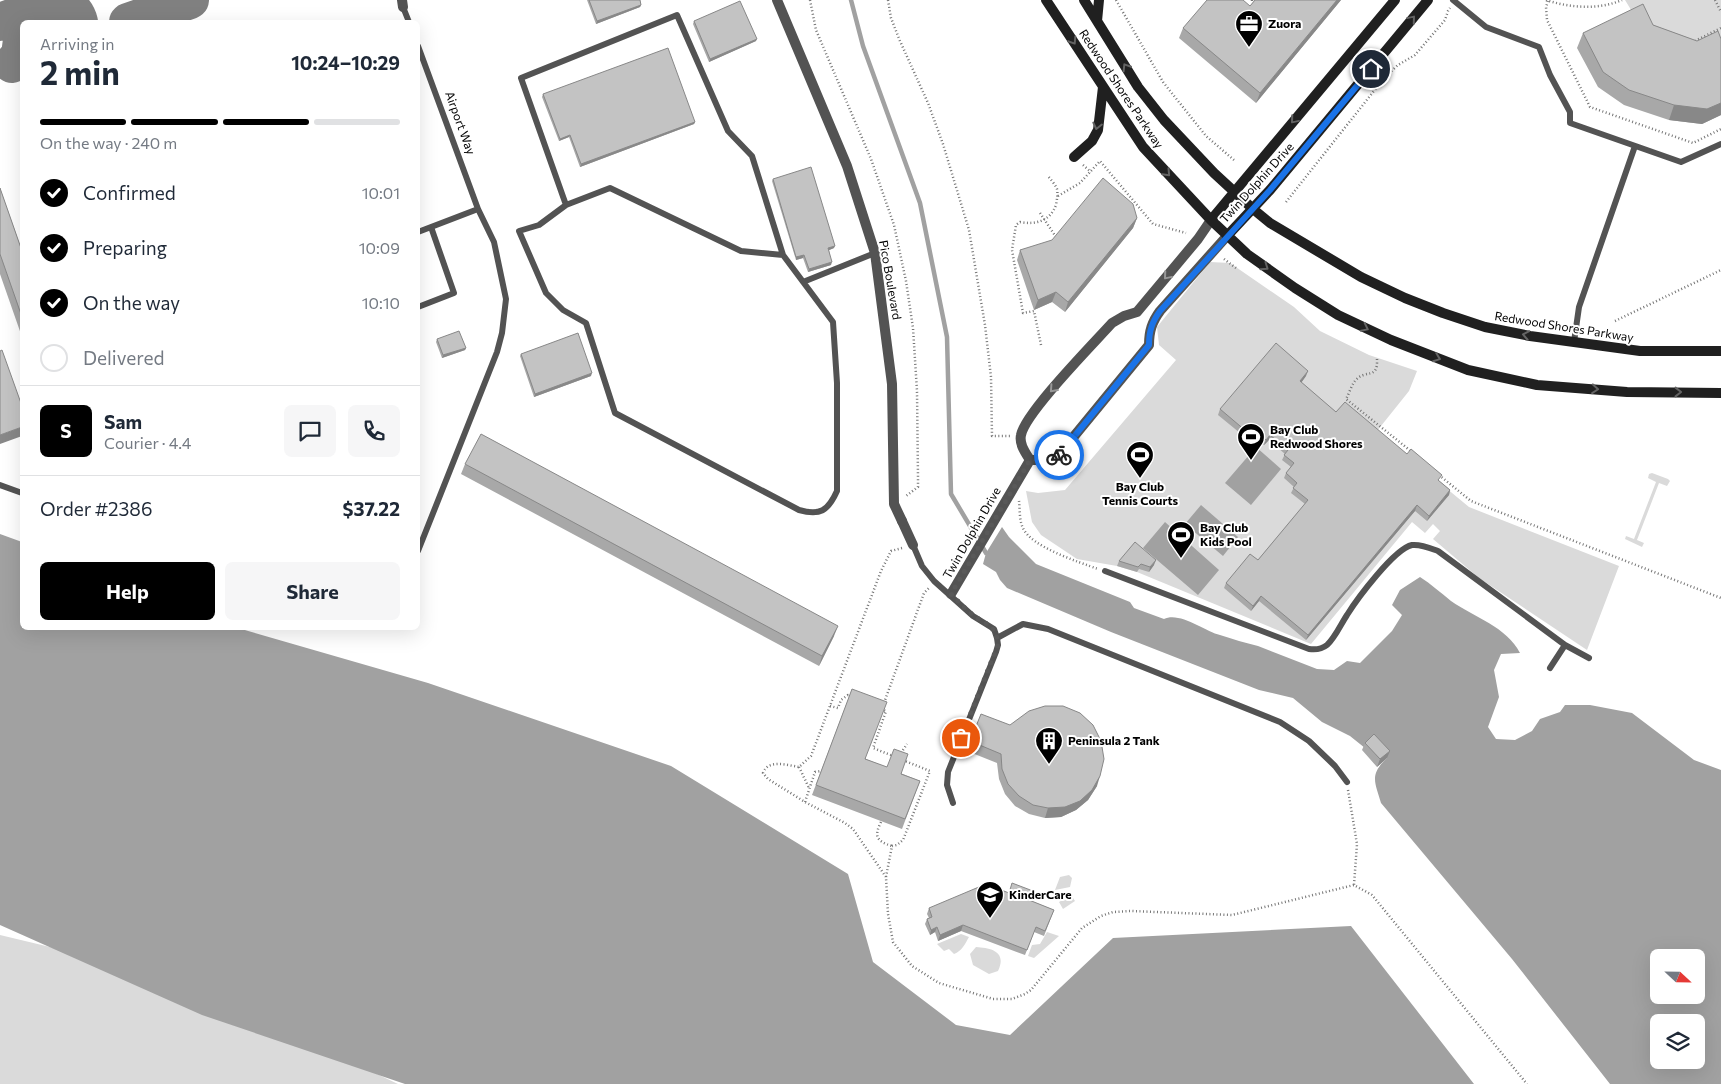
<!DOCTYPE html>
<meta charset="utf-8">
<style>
body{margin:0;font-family:Commissioner,sans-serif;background:#f6f6f7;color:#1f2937;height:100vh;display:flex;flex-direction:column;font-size:19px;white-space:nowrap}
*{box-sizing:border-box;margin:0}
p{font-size:16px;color:#747a83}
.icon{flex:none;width:28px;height:28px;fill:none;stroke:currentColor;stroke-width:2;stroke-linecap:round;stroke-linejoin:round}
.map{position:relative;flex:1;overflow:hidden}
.details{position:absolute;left:20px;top:20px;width:400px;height:610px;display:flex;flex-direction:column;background:#fff;border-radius:8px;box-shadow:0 5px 20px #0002}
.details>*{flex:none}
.needle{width:32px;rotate:112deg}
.tools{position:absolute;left:1650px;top:949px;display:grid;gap:10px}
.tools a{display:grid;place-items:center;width:55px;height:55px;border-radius:8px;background:#fff;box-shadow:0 5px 20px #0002;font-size:25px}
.pin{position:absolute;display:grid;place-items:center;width:42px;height:42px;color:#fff;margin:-21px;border:2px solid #fff;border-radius:50%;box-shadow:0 1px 5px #0007}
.courier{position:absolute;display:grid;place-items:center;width:50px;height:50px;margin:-25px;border:4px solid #1a73e8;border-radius:50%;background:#fff;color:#222;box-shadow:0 1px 6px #0007}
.headline em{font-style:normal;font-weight:700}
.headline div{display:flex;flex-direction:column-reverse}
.headline{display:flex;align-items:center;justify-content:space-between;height:85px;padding:0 20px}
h1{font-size:32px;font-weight:700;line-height:38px}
.bar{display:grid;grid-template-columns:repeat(4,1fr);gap:8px 5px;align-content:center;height:60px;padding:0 20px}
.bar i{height:6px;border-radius:4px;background:#e0e1e3}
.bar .active{background:#000}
.bar p{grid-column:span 4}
.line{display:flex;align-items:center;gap:12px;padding:0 20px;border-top:1px solid #e0e1e3}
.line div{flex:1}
.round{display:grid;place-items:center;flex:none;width:52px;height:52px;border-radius:8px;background:#f6f6f7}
ol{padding:0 20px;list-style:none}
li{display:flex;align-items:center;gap:15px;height:55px}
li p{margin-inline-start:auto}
li .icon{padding:5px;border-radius:50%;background:#000;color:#fff;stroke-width:4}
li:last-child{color:#747a83}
li i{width:28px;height:28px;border:2px solid #e0e1e3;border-radius:50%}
.action{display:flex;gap:10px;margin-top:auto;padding:10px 20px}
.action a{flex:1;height:58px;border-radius:8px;background:#000;color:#fff;font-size:20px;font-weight:700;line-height:58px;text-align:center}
.action a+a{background:#f6f6f7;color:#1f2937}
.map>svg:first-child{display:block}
.green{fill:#dadada}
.water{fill:#a1a1a1;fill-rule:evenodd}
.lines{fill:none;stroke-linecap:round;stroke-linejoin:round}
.stream{stroke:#a1a1a1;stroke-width:4.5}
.taxiway{stroke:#808080;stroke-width:38}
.path{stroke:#757575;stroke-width:2.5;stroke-dasharray:1 2.5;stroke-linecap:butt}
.service{stroke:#535353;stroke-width:6}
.minor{stroke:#535353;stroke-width:10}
.tertiary{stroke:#535353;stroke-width:10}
.secondary{stroke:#202020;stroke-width:10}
.wall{fill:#a8a8a8}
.shaded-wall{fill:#888}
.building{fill:#c3c3c3;stroke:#888}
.oneway{stroke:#636363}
.oneway2{stroke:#989898}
.done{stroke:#595959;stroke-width:5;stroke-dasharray:0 9}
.route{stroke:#1a73e8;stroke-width:6}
.labels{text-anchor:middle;stroke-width:4;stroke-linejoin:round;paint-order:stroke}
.poi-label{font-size:12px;font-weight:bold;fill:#000;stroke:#fff;text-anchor:start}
.street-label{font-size:12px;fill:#000;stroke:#fff}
</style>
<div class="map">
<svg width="1721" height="1084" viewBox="0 0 1721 1084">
<rect width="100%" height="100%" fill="#fff"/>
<path class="green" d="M1625,0H1721V38L1689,53L1644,31Z
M1210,262L1230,263L1294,307L1320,331L1369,355L1417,371L1409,391L1377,431L1469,507L1619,566L1587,650L1479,578L1433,539L1440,531L1433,524L1425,533L1412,522L1311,644L1137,572L1117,566L1077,559L1041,535L1032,522L1026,491L1038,493L1065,490L1176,360L1159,345L1157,327Z
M1652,473L1668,479L1670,481L1667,486L1659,483L1637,540L1644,543L1642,547L1625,539L1626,536L1634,539L1656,482L1648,478L1649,474Z
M1069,875L1072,878L1070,887L1055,890L1060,877Z
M1071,895L1075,901L1063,909L1059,902Z
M1047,932L1059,936L1034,958L1028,956L1032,945L1040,944Z
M961,934L969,937C965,944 962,951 954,954L949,949L944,951L937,944Z
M0,935L171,976L398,1084H0Z
M976,947C992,948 1007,952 998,971L989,974L973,965L970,954Z"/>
<path class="water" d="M1256,447L1281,469L1251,505L1225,483Z
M1201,505L1238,537L1223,556L1185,524Z
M1165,522L1219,570L1198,595L1143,548Z
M1002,527L1009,537L1036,564L1130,602L1134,608L1164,619C1179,611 1205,631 1220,635C1233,639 1245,643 1258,646L1317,669L1334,670L1347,661L1360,663L1392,631L1402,615L1392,605L1400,590L1420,577C1431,584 1441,593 1451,601C1474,617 1507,627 1520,653L1501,654L1494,670L1499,697L1488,727L1496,739L1515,740L1532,731L1540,719L1560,712L1565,705H1590L1632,713L1694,760L1721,770V1084H1610L1512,959L1381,803C1375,782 1369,775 1387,758L1365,748L1350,736L1322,722L1293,698L1259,690L1111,632L1007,588L1000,580L996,572L983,564L986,553ZM1659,958H1696V995H1659ZM1659,1022H1696V1060H1659Z
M0,534L22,542V628H238L428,683L671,766L848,874L873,962L956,1025L1010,1035L1113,938L1351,926L1474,1084H405L202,1015L0,925Z"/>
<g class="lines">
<path class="stream" d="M851,0L863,46L920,203L947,337L951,494L986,553"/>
<path class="taxiway" d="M54,2C67,3 76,10 79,22
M0,22L60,0
M128,22L190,0
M12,64L20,55L22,40"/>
<path class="path" d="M810,0L816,30L871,159L894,225L906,281L913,328L917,391L918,478V487L906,496
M888,0L891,18L900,41L928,103L943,144L969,230L985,325L991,377L992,436H1011
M1116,0L1163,82L1206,136L1234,160
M1252,0V3
M1546,0C1570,8 1599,10 1622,0
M1715,0L1721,12
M1548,1L1546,7L1547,20L1590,107L1693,143L1721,129
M1695,41L1721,28
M1083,165L1091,172
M1058,196L1080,183L1100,161L1153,224L1186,233
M1286,202L1385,77L1398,65L1415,55L1445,20L1448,11L1450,8
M1040,213L1056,237
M1224,259L1236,268
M1615,321L1721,270
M1041,345L1034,311L1023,313L1012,250L1016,225L1020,222C1036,225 1050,221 1056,205C1057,199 1058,194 1057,189C1055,184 1051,180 1048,176
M1377,359C1378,381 1365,368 1355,381C1351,386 1349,394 1346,399L1412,452
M1439,475L1471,501L1721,598
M1019,501C1020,509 1019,520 1023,528C1031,547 1079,562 1098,569
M902,548L891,551L881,571L811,756L799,767C787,765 768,759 763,773L768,779L805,802L845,823L853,829L886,877L888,914L893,942L912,966L939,983L993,999H1012L1025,994L1031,990L1082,928L1101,916L1113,912L1131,911L1232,915L1354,885L1372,895L1527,1084
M884,703L924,593L929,588
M830,706L838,708L841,700L848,695L850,696
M881,709L886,711L873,748L893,756
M901,753L907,744
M799,767L809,788
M1348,790L1357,844L1354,885
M805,802L815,772L821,771
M881,822C874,836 876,841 892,846
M886,877L892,846L897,845L903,840L930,771L905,761"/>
<path class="service" d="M1453,0L1486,27L1539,47L1550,75L1570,112V123L1681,162L1721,144
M403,7L409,22
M418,46L478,209L494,242L506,299L502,333L497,352L418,551
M566,205L539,225L519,231L546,293L563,310L586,323L615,413L799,510C820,516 828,511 837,491V383L833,322L783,255L752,156L728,131L677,15L521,78L566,205L610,188L741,251L783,255
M418,232L478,209
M803,282L875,253
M418,307L454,293L431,227
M1574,342L1579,307L1635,146
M0,485L22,493
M913,545L922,566L934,581L973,616L994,629L997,638L998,645L996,652L948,772L947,785L953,803
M1105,571L1309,649C1316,650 1322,649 1327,645C1335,638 1341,624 1347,615C1357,599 1394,549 1412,545C1421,544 1430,548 1438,551L1565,645L1589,658
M997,638L1023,624L1048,629L1280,722L1309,741L1335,766L1347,782
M1550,668L1565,645"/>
<path class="minor" d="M402,0L403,7
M1211,220L1198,239L1137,312L1124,316L1112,323C1094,343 1025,413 1021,435C1019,444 1025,452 1030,460H1049L1057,457L1149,345C1149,331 1152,322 1160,311L1227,236
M902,521L913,545
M951,594L1030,460"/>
<path class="tertiary" d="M777,0L847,166L875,253L892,384L894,504L902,521"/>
<path class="secondary" d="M1046,0L1143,147L1211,220L1247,254L1295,288L1338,315L1391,340L1468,370L1537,385L1627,392L1721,393
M1084,0L1138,87L1164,120L1214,173L1253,209L1270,223L1361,277L1405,298L1443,313L1485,327L1530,336L1640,351H1721
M1097,21L1099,0
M1074,157L1092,141L1098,130L1103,87
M1211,220L1395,0
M1227,236L1270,190L1428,0"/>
</g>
<path class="wall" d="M587,0H640L641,5L640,7L596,24Z
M1255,0H1341L1256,103L1179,38L1183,28L1250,6Z
M694,21L756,41L709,62L693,24Z
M1653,25L1697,41L1721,39V115L1702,124L1669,120L1624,105L1598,87L1577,48L1583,33Z
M543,94L695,122L694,124L580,167L569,137L559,141L542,97Z
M773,179L834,248L829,250L831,265L808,272L803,258L796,260L772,181Z
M0,188L22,251V337L0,274Z
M1137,218L1133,228L1065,312L1052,302L1034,310L1017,260L1020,250Z
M437,339L466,348L465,350L442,358L436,342Z
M521,354L591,376L534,397L520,356Z
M1306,376L1301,383L1336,412L1407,454L1450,490L1449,495L1427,521L1415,511L1306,640L1259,601L1251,611L1224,588L1226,583L1258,560L1305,504L1291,493L1294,487L1284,478L1286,473L1291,467L1282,460L1285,454L1269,440L1264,445L1255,438L1251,442L1218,415L1220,409Z
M465,464L834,636L819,666L461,474Z
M1119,561L1154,565L1149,572L1139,569L1137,572L1117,566Z
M852,689L866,759L920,781L902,829L812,795Z
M981,714L1097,786L1088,800L1076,810L1061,817L1045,818L1029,814L1015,806L1005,794L999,779L997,763L967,751Z
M1365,743L1387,758L1377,767L1362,750Z
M1029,900L1054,910L1044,936L1034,932L1025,955L961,931L938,941L935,932L930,935L925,924L927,919L929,918L927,914L929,908Z"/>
<path class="shaded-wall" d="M1337,0H1341L1256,103L1260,93Z
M641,5L640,7L596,24L597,21Z
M757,39L756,41L709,62L710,59Z
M1721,103V115L1702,124L1669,120L1674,105Z
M695,122L694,124L580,167L581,164Z
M570,135L569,137L559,141L560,139Z
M1137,218L1133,228L1065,312L1068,302Z
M835,246L834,248L827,251L828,248Z
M804,255L803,258L796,260V257Z
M832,262L831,265L808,272L809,269Z
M1056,292L1052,302L1034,310L1038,300Z
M466,348L465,350L442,358L443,355Z
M1308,371L1306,376L1298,387L1300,381Z
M592,373L591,376L534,397L535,394Z
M22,427V436L0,444V435Z
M1257,432L1255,438L1251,442L1253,437Z
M1270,435L1269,440L1264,445L1266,440Z
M1450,490L1449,495L1427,521L1429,516Z
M1417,505L1415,511L1306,640L1308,635Z
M1156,560L1154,565L1149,572L1150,567Z
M1261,596L1259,601L1251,611L1253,606Z
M838,626L834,636L819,666L822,656Z
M1390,751L1387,758L1377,767L1380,759Z
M1100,776L1097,786L1088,800L1076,810L1061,817L1045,818L1048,808Z
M963,925L961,931L938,941L940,935Z
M937,927L935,932L930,935L931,930Z"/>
<path class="building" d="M589,0H640L641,5L597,21Z
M1207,0H1243L1250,6L1255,0H1337L1260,93L1183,28Z
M740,1L757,39L710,59L694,21Z
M1643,4L1653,25L1697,41L1718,31L1721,39V103L1707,109L1674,105L1629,90L1603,72L1583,33Z
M668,48L695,122L581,164L570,135L560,139L543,94Z
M811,167L835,246L828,248L832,262L809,269L804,255L796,257L773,179Z
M1103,178L1133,204L1137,218L1068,302L1056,292L1038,300L1020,250L1052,240Z
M0,188L22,251V317L0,254Z
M459,331L466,348L443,355L437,339Z
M578,333L592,373L535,394L521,354Z
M1276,343L1308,371L1300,381L1336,412L1345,402L1407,454L1411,449L1442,475L1438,480L1450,490L1429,516L1417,505L1308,635L1261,596L1253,606L1226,583L1250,554L1258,560L1308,500L1293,488L1297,483L1286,473L1294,463L1284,455L1288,450L1270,435L1266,440L1257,432L1253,437L1220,409Z
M2,350L22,406V427L0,435V351Z
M481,434L838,626L822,656L465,464Z
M1135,542L1156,560L1150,567L1141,564L1138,567L1119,561Z
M852,689L887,702L865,759L887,767L894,749L908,754L901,774L920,781L905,819L816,785Z
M1045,706H1063L1080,713L1093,725L1101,741L1104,759L1100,776L1092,790L1080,801L1065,807L1048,808L1033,805L1019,796L1008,784L1002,769L1001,754L970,741L981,714L1010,725L1029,711Z
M1374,734L1390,751L1380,759L1365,743Z
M1012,883L1033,891L1029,900L1054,910L1045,931L1036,927L1027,950L963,925L940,935L937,927L931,930L927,919L932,917L929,908L986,884L1009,893Z"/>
<defs><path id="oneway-chevron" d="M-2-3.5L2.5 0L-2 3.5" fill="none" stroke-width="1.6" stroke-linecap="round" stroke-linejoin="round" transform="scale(1.25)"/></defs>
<g class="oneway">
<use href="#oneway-chevron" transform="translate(1412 19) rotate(-50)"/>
<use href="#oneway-chevron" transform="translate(1073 41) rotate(57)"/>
<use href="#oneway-chevron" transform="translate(1126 67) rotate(-122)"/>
<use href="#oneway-chevron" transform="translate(1294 120) rotate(130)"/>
<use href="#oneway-chevron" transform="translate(1097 126) rotate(103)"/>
<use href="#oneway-chevron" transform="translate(1167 173) rotate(47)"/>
<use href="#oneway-chevron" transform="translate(1265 267) rotate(35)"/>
<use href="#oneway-chevron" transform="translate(1365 328) rotate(26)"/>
<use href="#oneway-chevron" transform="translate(1526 335) rotate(-169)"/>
<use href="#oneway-chevron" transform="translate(1437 358) rotate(21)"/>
<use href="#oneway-chevron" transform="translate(1595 389) rotate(5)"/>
<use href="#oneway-chevron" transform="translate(1678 392)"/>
</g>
<g class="oneway2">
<use href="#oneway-chevron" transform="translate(1167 276) rotate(130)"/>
<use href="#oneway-chevron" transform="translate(1053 389) rotate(132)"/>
</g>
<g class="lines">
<path class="done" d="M961,738L998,645C996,625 988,626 974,616C966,610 958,601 951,594L1030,460C1040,461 1051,462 1059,455"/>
<path class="route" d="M1059,455L1149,345C1149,331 1152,322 1160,311L1270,190L1371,69"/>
</g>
<defs>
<symbol id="office-pin" viewBox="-11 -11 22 30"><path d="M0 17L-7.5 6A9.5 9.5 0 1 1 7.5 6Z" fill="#000" stroke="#fff"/><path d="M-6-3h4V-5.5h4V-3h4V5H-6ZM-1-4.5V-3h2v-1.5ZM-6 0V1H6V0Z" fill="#fff"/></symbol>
<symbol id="stadium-pin" viewBox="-11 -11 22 30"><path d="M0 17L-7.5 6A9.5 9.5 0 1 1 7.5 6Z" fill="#000" stroke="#fff"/><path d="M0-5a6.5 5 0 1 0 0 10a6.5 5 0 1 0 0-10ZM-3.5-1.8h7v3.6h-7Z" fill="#fff"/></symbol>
<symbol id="building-pin" viewBox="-11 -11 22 30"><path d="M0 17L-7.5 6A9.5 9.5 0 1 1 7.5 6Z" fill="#000" stroke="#fff"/><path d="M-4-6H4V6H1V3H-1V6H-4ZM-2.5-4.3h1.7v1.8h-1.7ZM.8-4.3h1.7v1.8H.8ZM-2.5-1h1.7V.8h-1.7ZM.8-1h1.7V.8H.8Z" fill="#fff"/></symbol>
<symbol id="school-pin" viewBox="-11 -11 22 30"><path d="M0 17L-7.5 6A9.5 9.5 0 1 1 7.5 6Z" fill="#000" stroke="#fff"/><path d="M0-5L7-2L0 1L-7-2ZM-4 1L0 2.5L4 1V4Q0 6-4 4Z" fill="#fff"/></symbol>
</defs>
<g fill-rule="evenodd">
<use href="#office-pin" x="1233" y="8" width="32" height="43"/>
<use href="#stadium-pin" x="1235" y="421" width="32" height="43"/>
<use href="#stadium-pin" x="1124" y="439" width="32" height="43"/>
<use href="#stadium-pin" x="1165" y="519" width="32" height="43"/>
<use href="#building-pin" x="1033" y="725" width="32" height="43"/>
<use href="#school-pin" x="974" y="879" width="32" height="43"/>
</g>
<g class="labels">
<g class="poi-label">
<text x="1268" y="28">Zuora</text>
<text x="1270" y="434">Bay Club<tspan x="1270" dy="14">Redwood Shores</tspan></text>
<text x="1140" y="491" text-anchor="middle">Bay Club<tspan x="1140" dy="14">Tennis Courts</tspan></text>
<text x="1200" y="532">Bay Club<tspan x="1200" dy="14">Kids Pool</tspan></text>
<text x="1068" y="745">Peninsula 2 Tank</text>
<text x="1009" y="899">KinderCare</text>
</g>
<g class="street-label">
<text transform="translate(1121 89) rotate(56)" y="4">Redwood Shores Parkway</text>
<text transform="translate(460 123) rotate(70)" y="4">Airport Way</text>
<text transform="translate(1257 183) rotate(-48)" y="4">Twin Dolphin Drive</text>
<text transform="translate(890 280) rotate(80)" y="4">Pico Boulevard</text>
<text transform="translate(1564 327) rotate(9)" y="4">Redwood Shores Parkway</text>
<text transform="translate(972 533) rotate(-60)" y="4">Twin Dolphin Drive</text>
</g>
</g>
</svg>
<div class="tools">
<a><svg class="needle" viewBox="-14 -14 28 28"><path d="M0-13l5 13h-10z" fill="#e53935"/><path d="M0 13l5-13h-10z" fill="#747a83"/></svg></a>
<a><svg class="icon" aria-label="layers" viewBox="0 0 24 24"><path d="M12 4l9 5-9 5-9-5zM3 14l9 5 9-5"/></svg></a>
</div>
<div class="pin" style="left:961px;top:738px;background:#ea580c"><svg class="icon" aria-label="bag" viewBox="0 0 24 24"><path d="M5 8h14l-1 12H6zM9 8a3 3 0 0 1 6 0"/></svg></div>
<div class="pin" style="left:1371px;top:69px;background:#1f2937"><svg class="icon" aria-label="home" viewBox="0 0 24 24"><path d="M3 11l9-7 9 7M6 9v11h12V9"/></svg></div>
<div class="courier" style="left:1059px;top:455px"><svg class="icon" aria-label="bike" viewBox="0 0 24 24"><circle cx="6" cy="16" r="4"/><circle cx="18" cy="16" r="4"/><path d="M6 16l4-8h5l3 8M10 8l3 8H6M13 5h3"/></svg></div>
<section class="details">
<div class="headline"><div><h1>2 min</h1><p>Arriving in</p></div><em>10:24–10:29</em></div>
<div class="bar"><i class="active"></i><i class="active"></i><i class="active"></i><i></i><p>On the way · 240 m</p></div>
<ol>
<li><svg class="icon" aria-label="check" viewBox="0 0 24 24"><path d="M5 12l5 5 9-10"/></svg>Confirmed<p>10:01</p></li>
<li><svg class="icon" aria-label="check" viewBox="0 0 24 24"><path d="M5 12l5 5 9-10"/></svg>Preparing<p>10:09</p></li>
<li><svg class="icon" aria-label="check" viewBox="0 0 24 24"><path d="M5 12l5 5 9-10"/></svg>On the way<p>10:10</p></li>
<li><i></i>Delivered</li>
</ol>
<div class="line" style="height:90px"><b class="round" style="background:#000;color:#fff">S</b><div><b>Sam</b><p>Courier · 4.4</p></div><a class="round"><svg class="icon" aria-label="chat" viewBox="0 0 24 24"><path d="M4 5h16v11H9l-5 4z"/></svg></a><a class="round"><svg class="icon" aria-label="phone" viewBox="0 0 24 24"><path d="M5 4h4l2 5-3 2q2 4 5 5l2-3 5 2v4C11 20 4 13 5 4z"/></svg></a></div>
<div class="line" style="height:65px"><div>Order #2386</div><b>$37.22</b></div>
<div class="action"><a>Help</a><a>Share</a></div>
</section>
</div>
